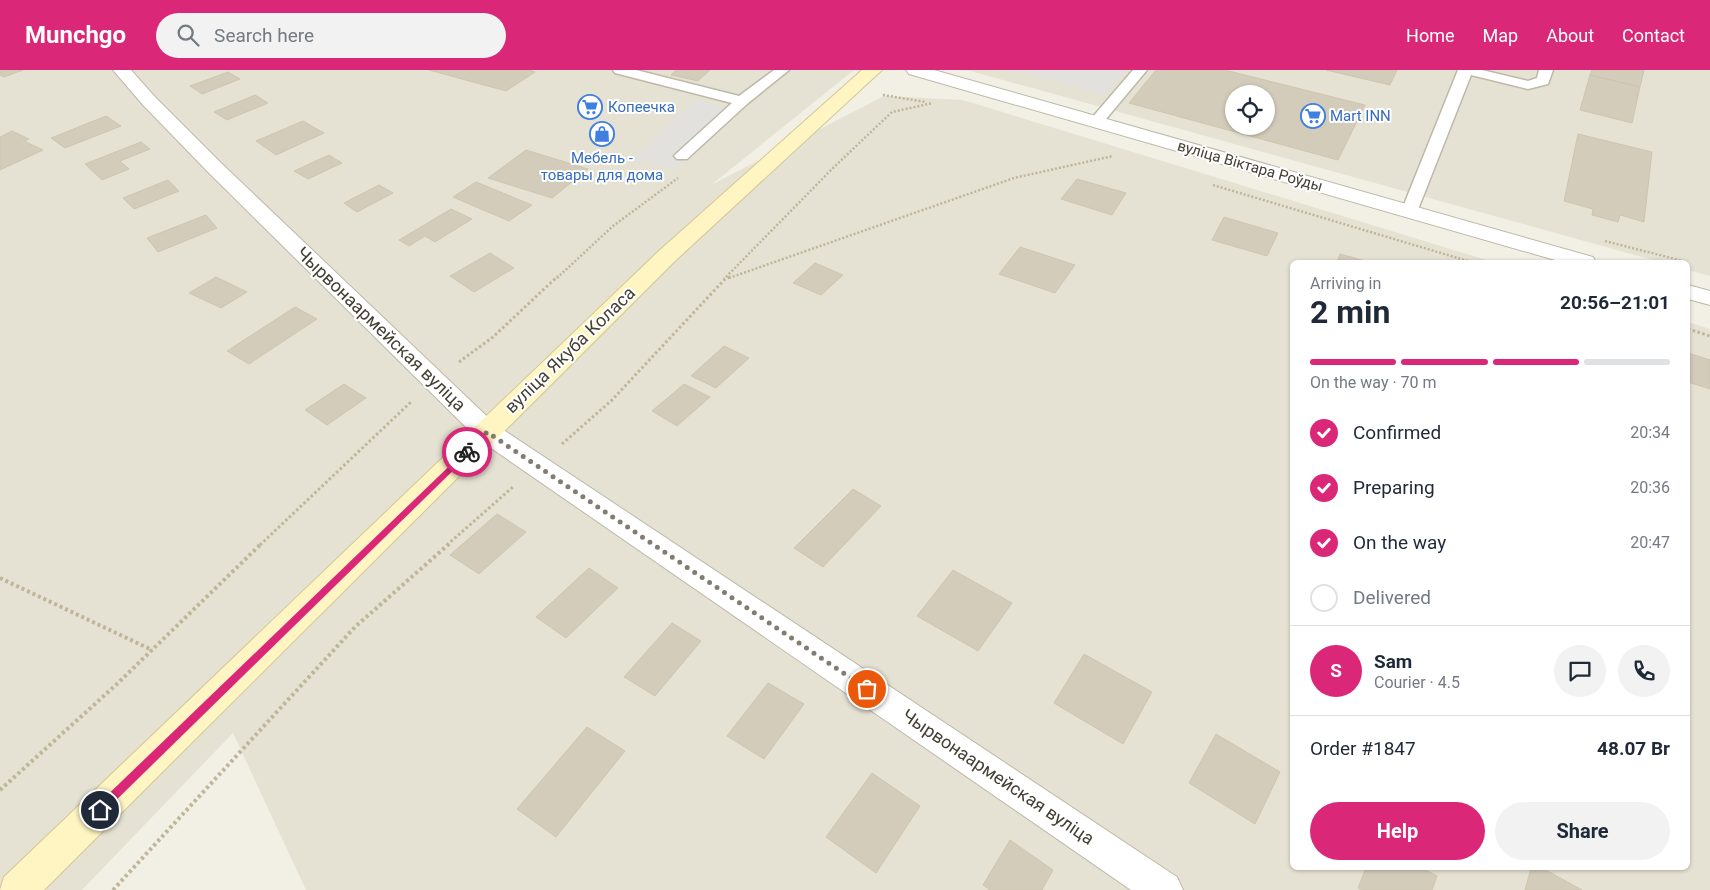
<!DOCTYPE html>
<meta charset="utf-8">
<style>
body{margin:0;font-family:Roboto,sans-serif;background:#f2f2f3;color:#1f2937;height:100vh;display:flex;flex-direction:column;font-size:19px;white-space:nowrap}
*{box-sizing:border-box;margin:0}
p{font-size:16px;color:#747a83}
.icon{flex:none;width:28px;height:28px;fill:none;stroke:currentColor;stroke-width:2;stroke-linecap:round;stroke-linejoin:round}
.map{position:relative;flex:1;overflow:hidden}
.sheet{position:absolute;left:1290px;top:190px;width:400px;height:610px;display:flex;flex-direction:column;background:#fff;border-radius:8px;box-shadow:0 1px 4px #0004}
.sheet>*{flex:none}
.fabs{position:absolute;left:1225px;top:15px;display:grid;gap:10px}
.fabs a{display:grid;place-items:center;width:50px;height:50px;border-radius:50%;background:#fff;box-shadow:0 1px 4px #0004;font-size:25px}
.pin{position:absolute;display:grid;place-items:center;width:42px;height:42px;color:#fff;margin:-21px;border:2px solid #fff;border-radius:50%;box-shadow:0 1px 5px #0007}
.courier{position:absolute;display:grid;place-items:center;width:50px;height:50px;margin:-25px;border:4px solid #db2777;border-radius:50%;background:#fff;color:#222;box-shadow:0 1px 6px #0007}
.overview em{font-style:normal;font-weight:700}
.overview div{display:flex;flex-direction:column-reverse}
.overview{display:flex;align-items:center;justify-content:space-between;height:85px;padding:0 20px}
h1{font-size:32px;font-weight:700;line-height:38px}
.bar{display:grid;grid-template-columns:repeat(4,1fr);gap:8px 5px;align-content:center;height:60px;padding:0 20px}
.bar i{height:6px;border-radius:4px;background:#e0e1e3}
.bar .on{background:#db2777}
.bar p{grid-column:span 4}
.line{display:flex;align-items:center;gap:12px;padding:0 20px;border-top:1px solid #e0e1e3}
.line div{flex:1}
.round{display:grid;place-items:center;flex:none;width:52px;height:52px;border-radius:26px;background:#f2f2f3}
ol{padding:0 20px;list-style:none}
li{display:flex;align-items:center;gap:15px;height:55px}
li p{margin-inline-start:auto}
li .icon{padding:5px;border-radius:50%;background:#db2777;color:#fff;stroke-width:4}
li:last-child{color:#747a83}
li i{width:28px;height:28px;border:2px solid #e0e1e3;border-radius:50%}
.cta{display:flex;gap:10px;margin-top:auto;padding:10px 20px}
.cta a{flex:1;height:58px;border-radius:30px;background:#db2777;color:#fff;font-size:20px;font-weight:700;line-height:58px;text-align:center}
.cta a+a{background:#f2f2f3;color:#1f2937}
header{display:flex;align-items:center;gap:30px;box-sizing:border-box;height:70px;padding:0 25px;background:#db2777;color:#fff}
header strong{font-size:24px}
nav{display:flex;gap:28px;margin-inline-start:auto;font-size:18px}
.search{width:350px;height:45px;background:#f2f2f3;display:flex;align-items:center;gap:12px;box-sizing:border-box;padding:0 18px;border-radius:28px;color:#747a83;font-size:19px}
.map>svg:first-child{display:block}
.residential{fill:#e6e2d3;fill-rule:evenodd}
.parking{fill:#e3e1dd}
.building{fill:#d4ccba;stroke:#cec5ae;fill-rule:evenodd}
.lines{fill:none;stroke-linecap:round;stroke-linejoin:round}
.service-casing{stroke:#beb8a8;stroke-width:3}
.minor-casing{stroke:#beb8a8;stroke-width:2}
.secondary-casing{stroke:#d2c795;stroke-width:2}
.path-far2{stroke:#bfb599;stroke-width:2.5;stroke-dasharray:2 2;stroke-linecap:butt}
.path-far1{stroke:#bfb599;stroke-width:3;stroke-dasharray:2.5 2.5;stroke-linecap:butt}
.path{stroke:#bfb599;stroke-width:4;stroke-dasharray:3 3;stroke-linecap:butt}
.service{fill:#fff;fill-rule:evenodd}
.minor{fill:#fff;fill-rule:evenodd}
.secondary{fill:#fef5c3;fill-rule:evenodd}
.route{fill:#db2777}
.done{stroke:#827d73;stroke-width:5;stroke-dasharray:0 9}
.labels{text-anchor:middle;stroke-width:4;stroke-linejoin:round;paint-order:stroke}
.far-shop-label{font-size:15px;fill:#366cbe;stroke:#fff;text-anchor:start}
.far-street-label{font-size:15px;fill:#454035;stroke:#fff}
.street-label{font-size:18px;fill:#454035;stroke:#fff}
</style>
<header>
<strong>Munchgo</strong>
<div class="search"><svg class="icon" aria-label="search" viewBox="0 0 24 24"><circle cx="10" cy="10" r="6"/><path d="M15 15l6 6"/></svg>Search here</div>
<nav><a>Home</a><a>Map</a><a>About</a><a>Contact</a></nav>
</header>
<div class="map">
<svg width="1710" height="820" viewBox="0 0 1710 820">
<rect width="100%" height="100%" fill="#f2efe5"/>
<path class="residential" d="M0,0H854L711,115L884,26L963,30L1493,192H1292V798H1688V252L1710,259V820H306L233,663L82,820H0Z
M967,0H1710V206L1688,200V192H1660ZM1234,24H1266V56H1234Z"/>
<path class="parking" d="M1014,0H1127L1104,25Z
M696,30L739,41L674,100L633,87Z"/>
<path class="building" d="M0,0H23L4,7L0,5Z
M429,0H529L535,2L506,21Z
M676,0H710L698,11L671,5Z
M1156,0H1225L1365,35L1338,90L1129,33ZM1234,24H1266V56H1234Z
M1326,0H1397L1390,15Z
M1592,0H1644L1640,17L1590,5Z
M228,2L240,9L202,24L190,16Z
M1590,5L1640,17L1632,53L1580,40Z
M255,25L268,33L227,50L214,42Z
M106,46L121,56L65,78L51,68Z
M303,51L324,63L276,85L256,71Z
M12,61L29,69L24,71L43,80L0,100V67Z
M1578,64L1652,82L1644,152L1620,145L1618,152L1592,145L1593,139L1564,131Z
M141,72L150,79L120,91L129,99L102,110L85,94Z
M526,80L588,99L552,128L488,108Z
M329,85L342,93L308,109L294,101Z
M1077,109L1126,123L1112,145L1061,129Z
M168,110L179,121L134,139L123,128Z
M476,112L532,135L509,151L453,127Z
M379,115L393,123L357,142L344,133Z
M451,139L472,149L435,172L425,166L409,176L399,170Z
M206,145L217,158L158,182L147,168Z
M1224,147L1278,163L1267,186L1212,170Z
M1020,177L1075,195L1055,223L999,204Z
M490,183L514,198L474,222L450,206Z
M1340,184L1369,192H1337Z
M815,193L843,205L821,225L793,213Z
M216,207L247,222L221,238L189,223Z
M295,237L317,249L249,294L227,281Z
M724,276L749,288L716,318L691,306Z
M1688,283L1710,290V319L1688,312Z
M344,314L366,328L327,355L305,340Z
M684,314L710,327L677,356L652,341Z
M853,419L881,436L823,497L794,478Z
M497,444L526,462L479,504L450,485Z
M589,498L618,518L566,568L536,547Z
M953,500L1012,533L978,581L917,546Z
M672,553L701,571L655,626L624,607Z
M1084,584L1152,622L1123,674L1054,633Z
M768,613L804,634L764,689L727,666Z
M587,657L625,681L556,767L517,739Z
M1216,664L1280,702L1255,754L1189,713Z
M872,703L920,736L876,803L826,767Z
M1010,770L1053,800L1042,820H990L983,815Z
M1366,798H1422L1437,806L1432,820H1362L1358,818Z
M1531,798H1542L1582,820H1525Z"/>
<g class="lines">
<defs>
<path id="service" d="M613,0H636L739,26L774,0H789L747,34L687,89H677L674,86L677,83L732,33L615,3Z
M1133,0H1147L1101,55H1091L1089,52L1091,49Z
M1458,0H1482L1528,11L1537,8L1539,0H1553L1548,14L1528,19L1471,5L1417,142L1415,145H1403L1401,142Z"/>
<path id="minor" d="M113,0H131L155,27L221,93L496,355L1177,807L1183,820H1131L478,369L207,101L143,35Z
M906,0H934L1593,187L1596,192H1562L909,4Z
M1688,215L1710,221V235L1688,229Z"/>
<path id="secondary" d="M862,0H882L676,190L44,820H0L4,807L660,180Z"/>
</defs>
<use href="#service" class="service-casing"/>
<use href="#minor" class="minor-casing"/>
<use href="#secondary" class="secondary-casing"/>
<path class="path-far2" d="M883,25L926,32
M1213,115L1471,192
M1605,171L1687,192
M726,207L834,97L892,42L933,33
M557,208L613,156L678,108
M729,208L1014,108L1113,86"/>
<path class="path-far1" d="M1688,259L1710,266
M459,292L493,267L558,206
M562,374L612,330L725,209L732,206
M260,475L412,331
M447,475L514,416"/>
<path class="path" d="M0,508L152,580
M0,720L117,614L261,474
M113,820L355,557L449,474"/>
<use href="#service" class="service"/>
<use href="#minor" class="minor"/>
<use href="#secondary" class="secondary"/>
</g>
<path class="route" d="M467,379L471,382L470,384L103,743L100,745L96,743L94,740L96,736Z"/>
<g class="lines">
<path class="done" d="M467,382L487,362L867,619"/>
</g>
<defs>
<symbol id="supermarket-ring" viewBox="-11 -11 22 22"><circle r="9.5" fill="#fff" stroke="#3f7fe0" stroke-width="1.5"/><path d="M-6-5.5h2.5l.6 2H6L4.5 2H-2.5L-4.4-4H-6ZM-1.5 3.2a1.3 1.3 0 1 0 .1 0ZM3 3.2a1.3 1.3 0 1 0 .1 0Z" fill="#3f7fe0"/></symbol>
<symbol id="shop-ring" viewBox="-11 -11 22 22"><circle r="9.5" fill="#fff" stroke="#3f7fe0" stroke-width="1.5"/><path d="M-5-2.5h2.3a2.7 3.5 0 0 1 5.4 0H5L5.5 6h-11ZM-1.5-2.5h3a1.5 2.3 0 0 0-3 0Z" fill="#3f7fe0"/></symbol>
</defs>
<g fill-rule="evenodd">
<use href="#supermarket-ring" x="576" y="23" width="28" height="28"/>
<use href="#supermarket-ring" x="1299" y="32" width="28" height="28"/>
<use href="#shop-ring" x="588" y="50" width="28" height="28"/>
</g>
<g class="labels">
<g class="far-shop-label">
<text x="608" y="42">Копеечка</text>
<text x="1330" y="51">Mart INN</text>
<text x="602" y="93" text-anchor="middle">Мебель -<tspan x="602" dy="17">товары для дома</tspan></text>
</g>
<g class="far-street-label">
<text transform="translate(1250 96) rotate(16)" y="5">вуліца Віктара Роўды</text>
</g>
<g class="street-label">
<text transform="translate(381 259) rotate(44)" y="6">Чырвонаармейская вуліца</text>
<text transform="translate(570 280) rotate(-44)" y="6">вуліца Якуба Коласа</text>
<text transform="translate(998 707) rotate(34)" y="6">Чырвонаармейская вуліца</text>
</g>
</g>
</svg>
<div class="fabs">
<a><svg class="icon" aria-label="locate" viewBox="0 0 24 24"><circle cx="12" cy="12" r="6"/><path d="M12 2v4M12 18v4M2 12h4M18 12h4"/></svg></a>
</div>
<div class="pin" style="left:867px;top:619px;background:#ea580c"><svg class="icon" aria-label="bag" viewBox="0 0 24 24"><path d="M5 8h14l-1 12H6zM9 8a3 3 0 0 1 6 0"/></svg></div>
<div class="pin" style="left:100px;top:740px;background:#1f2937"><svg class="icon" aria-label="home" viewBox="0 0 24 24"><path d="M3 11l9-7 9 7M6 9v11h12V9"/></svg></div>
<div class="courier" style="left:467px;top:382px"><svg class="icon" aria-label="bike" viewBox="0 0 24 24"><circle cx="6" cy="16" r="4"/><circle cx="18" cy="16" r="4"/><path d="M6 16l4-8h5l3 8M10 8l3 8H6M13 5h3"/></svg></div>
<section class="sheet">
<div class="overview"><div><h1>2 min</h1><p>Arriving in</p></div><em>20:56–21:01</em></div>
<div class="bar"><i class="on"></i><i class="on"></i><i class="on"></i><i></i><p>On the way · 70 m</p></div>
<ol>
<li><svg class="icon" aria-label="check" viewBox="0 0 24 24"><path d="M5 12l5 5 9-10"/></svg>Confirmed<p>20:34</p></li>
<li><svg class="icon" aria-label="check" viewBox="0 0 24 24"><path d="M5 12l5 5 9-10"/></svg>Preparing<p>20:36</p></li>
<li><svg class="icon" aria-label="check" viewBox="0 0 24 24"><path d="M5 12l5 5 9-10"/></svg>On the way<p>20:47</p></li>
<li><i></i>Delivered</li>
</ol>
<div class="line" style="height:90px"><b class="round" style="background:#db2777;color:#fff">S</b><div><b>Sam</b><p>Courier · 4.5</p></div><a class="round"><svg class="icon" aria-label="chat" viewBox="0 0 24 24"><path d="M4 5h16v11H9l-5 4z"/></svg></a><a class="round"><svg class="icon" aria-label="phone" viewBox="0 0 24 24"><path d="M5 4h4l2 5-3 2q2 4 5 5l2-3 5 2v4C11 20 4 13 5 4z"/></svg></a></div>
<div class="line" style="height:65px"><div>Order #1847</div><b>48.07 Br</b></div>
<div class="cta"><a>Help</a><a>Share</a></div>
</section>
</div>
